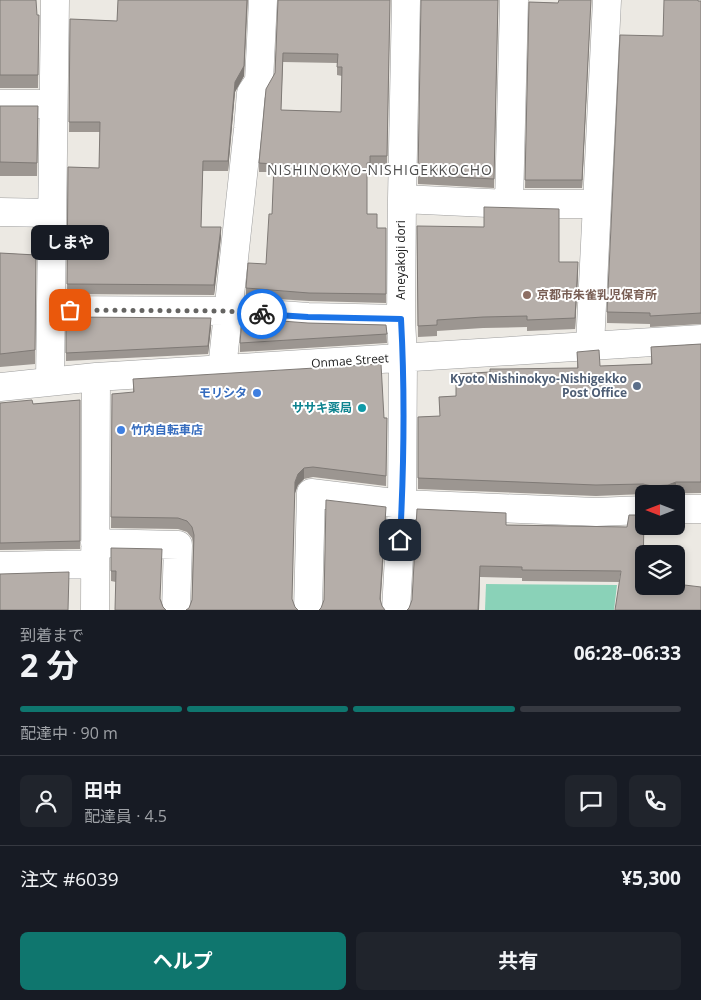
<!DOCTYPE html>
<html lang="ja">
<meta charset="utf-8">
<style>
body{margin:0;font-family:"Open Sans","Noto Sans JP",sans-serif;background:#20242c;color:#f1f3f6;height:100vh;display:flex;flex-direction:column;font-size:19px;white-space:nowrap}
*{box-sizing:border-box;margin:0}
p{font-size:16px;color:#9ea1a6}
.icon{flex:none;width:28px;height:28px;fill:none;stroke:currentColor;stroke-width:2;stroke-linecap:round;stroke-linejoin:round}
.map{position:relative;height:610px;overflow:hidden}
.drawer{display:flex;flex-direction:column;background:#171b24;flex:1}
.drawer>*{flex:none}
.needle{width:32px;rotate:270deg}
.fabs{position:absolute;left:635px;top:485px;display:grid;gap:10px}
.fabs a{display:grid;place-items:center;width:50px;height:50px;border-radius:8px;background:#171b24;box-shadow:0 2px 8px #0003;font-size:25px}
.pin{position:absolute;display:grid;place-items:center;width:42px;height:42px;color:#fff;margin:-21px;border-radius:10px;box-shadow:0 2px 8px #0006}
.courier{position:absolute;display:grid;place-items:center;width:50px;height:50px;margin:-25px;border:4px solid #1a73e8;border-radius:50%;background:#fff;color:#222;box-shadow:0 1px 6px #0007}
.bubble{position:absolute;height:35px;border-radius:8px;background:#171b24;box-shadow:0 2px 8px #0003;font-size:16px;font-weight:700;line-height:35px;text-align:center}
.head em{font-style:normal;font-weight:700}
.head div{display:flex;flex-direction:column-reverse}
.head{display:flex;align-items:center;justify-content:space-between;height:85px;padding:0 20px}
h1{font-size:32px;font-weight:700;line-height:38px}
.bar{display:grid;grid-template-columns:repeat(4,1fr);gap:8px 5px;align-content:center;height:60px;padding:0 20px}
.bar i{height:6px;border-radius:4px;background:#363941}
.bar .selected{background:#0f766e}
.bar p{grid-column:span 4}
.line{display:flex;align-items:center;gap:12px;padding:0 20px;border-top:1px solid #363941}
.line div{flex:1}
.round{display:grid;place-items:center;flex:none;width:52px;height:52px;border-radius:8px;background:#20242c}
.primary-button{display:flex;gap:10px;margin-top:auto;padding:10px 20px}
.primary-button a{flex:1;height:58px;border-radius:8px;background:#0f766e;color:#fff;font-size:20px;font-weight:700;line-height:58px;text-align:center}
.primary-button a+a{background:#20242c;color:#f1f3f6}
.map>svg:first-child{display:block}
.pitch{fill:#8ad2b8}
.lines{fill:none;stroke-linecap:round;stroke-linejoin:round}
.minor-casing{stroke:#9d9d9d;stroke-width:29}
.minor{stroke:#fff;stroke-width:28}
.wall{fill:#9c9691;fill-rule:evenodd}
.shaded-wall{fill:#7f7a76}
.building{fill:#b5aea9;stroke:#7f7a76;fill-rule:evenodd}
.done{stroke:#656462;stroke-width:5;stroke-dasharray:0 9}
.route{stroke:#1a73e8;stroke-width:6}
.education-dot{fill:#8d6e63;stroke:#fff;stroke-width:2}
.service-dot{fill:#5c6f8a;stroke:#fff;stroke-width:2}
.shop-dot{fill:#3f7fe0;stroke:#fff;stroke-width:2}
.culture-dot{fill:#0f9aa8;stroke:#fff;stroke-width:2}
.labels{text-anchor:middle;stroke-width:4;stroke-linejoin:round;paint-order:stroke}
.street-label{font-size:12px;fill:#1c1c1c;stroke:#fff}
.education-label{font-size:12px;font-weight:bold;fill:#785e54;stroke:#fff;text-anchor:start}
.service-label{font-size:12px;font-weight:bold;fill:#4e5e75;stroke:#fff;text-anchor:end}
.shop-label{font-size:12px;font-weight:bold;fill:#366cbe;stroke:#fff;text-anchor:end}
.culture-label{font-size:12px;font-weight:bold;fill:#0d838f;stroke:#fff;text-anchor:end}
.neighbourhood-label{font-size:14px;letter-spacing:1px;fill:#4f4f4f;stroke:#fff}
</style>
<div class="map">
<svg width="701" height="610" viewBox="0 0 701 610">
<rect width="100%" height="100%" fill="#ece9e3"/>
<path class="pitch" d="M486,584L617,585L614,610H485Z"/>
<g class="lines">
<defs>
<path id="minor" d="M0,104H53
M402,199L509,204H596
M509,204L514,0
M0,212L52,213
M51,310L227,311L308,317L401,319
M590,346L607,0
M222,369L248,129L251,93L259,81L263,0
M50,381L55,0
M0,387L96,377L701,339
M676,509H701
M95,543L178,545L176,610
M0,566L94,564
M95,610L96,377
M308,610L311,493L402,504L596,512L644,510
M396,610L402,504L403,358L401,319L402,199L406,0"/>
</defs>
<use href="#minor" class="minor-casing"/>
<use href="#minor" class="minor"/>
</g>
<path class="wall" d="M0,0L37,15H39L38,88H0Z
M118,0H248L244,76L235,92L228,171H203L201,227L221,237L214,295L67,294L68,167L99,168L100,132H69L70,19L117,21Z
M278,0H390L387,165H370V172H367V214L377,228H386V303L309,301L246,297V288L266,264L272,214L274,172H259V163L275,73ZM283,62L337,63V75L342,76L341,112L281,110Z
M498,0L494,188L418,184V175Z
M591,0L582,188H525L529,2L558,3Z
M698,1H701V324L650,327V324L607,323V312L663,36Z
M0,106H38L37,176H0Z
M417,226L559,262L578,273L575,329L527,331V327L483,328L437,331V336L418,337Z
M0,253L36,255L35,364L0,367Z
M66,317L211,327L208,354L66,361Z
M308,323L386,325L387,343L240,352V343Z
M701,344V493L644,494L596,496L418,489V417L440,416L439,397L456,396V374L577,368V352L600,366L651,364V347Z
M133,379L387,418L386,486L313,477L304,479L298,485L295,493L189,608L192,600L193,544L192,538L187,532L178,529L111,528L112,394L133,393Z
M80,400V549L0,550V403L33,404Z
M506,525L627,527L619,582L522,581V578L480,577L479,610H407Z
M111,548L161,600L163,607L116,582L111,581Z"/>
<path class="shaded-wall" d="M247,0L244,76L235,92L228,171V161L235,82Z
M591,0L582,188V180Z
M221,227V237L214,295V285Z
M578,262V273L575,329V318Z
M211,318V327L208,354V346Z
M304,468V479L298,485L295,493V482L298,474Z
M676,482V493L668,494V485Z
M386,507V518L380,610V599Z
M480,566L479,610H478Z"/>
<path class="building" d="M0,0H36L37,15H39L38,75H0Z
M118,0H247L244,66L235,82L228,161H203L201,227H221L214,285L67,284L68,167L99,168L100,122H69L70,19L117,21Z
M278,0H390L387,156H370V163H367V214H377V228H386V294L309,293L246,288L248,263L266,264L269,214H272L274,164L259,163L266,89L275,73ZM283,53L338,54L337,67H342L341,112L281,110Z
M421,0H498L494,179L418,175Z
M559,0H591L582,180H525L529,2L558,3Z
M664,0H698V1H701V313L650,316V313L607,312L620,35L663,36Z
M0,106H38L37,163L0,162Z
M484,207L559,209V262H578L575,318L527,320V316L483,317L437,320V325L418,326L417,226L484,227Z
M0,253L36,255L35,350L0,354Z
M66,317L211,318L208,346L66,353Z
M242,318L308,323L386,325L387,334L240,343Z
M701,344V482H676L668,485L652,486L643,484L596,485L418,478V417L440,416L439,397L456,396V374L490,372V369H502L578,368L577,352L599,350L600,366L652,364L651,347Z
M381,364L384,418H387L386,476L313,467L304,468L298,474L295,482L292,599L295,607L298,610H186L189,608L192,600L194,535L192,527L187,521L178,518L111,517L112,394L134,392L133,379Z
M32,400L33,404L80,400V541L0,543V403Z
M326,500L386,507L380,599L382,606L385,610H319L321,608L324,600Z
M417,509L506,513V525L627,527L629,515H644L643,578H644V586H676V584L701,587V610H615L621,571L522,570V567L480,566L478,610H407L409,608L412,600Z
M111,548L162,549L160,599L163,607L166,610H115L116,571H111Z
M69,572L68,610H0V574Z"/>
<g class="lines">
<path class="done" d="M70,310L227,311L262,314"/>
<path class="route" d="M262,314L308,317L401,319C405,392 404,466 400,540"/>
</g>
<circle class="education-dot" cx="527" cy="295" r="5"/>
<circle class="service-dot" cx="637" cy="386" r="5"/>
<g class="shop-dot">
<circle cx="257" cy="393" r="5"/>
<circle cx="121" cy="430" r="5"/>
</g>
<circle class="culture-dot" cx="362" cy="408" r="5"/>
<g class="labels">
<g class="street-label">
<text transform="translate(401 260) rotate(-90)" y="4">Aneyakoji dori</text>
<text transform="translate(350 361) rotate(-4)" y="4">Onmae Street</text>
</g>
<g class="education-label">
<text x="537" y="299">京都市朱雀乳児保育所</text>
</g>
<g class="service-label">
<text x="627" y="383">Kyoto Nishinokyo-Nishigekko<tspan x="627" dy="14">Post Office</tspan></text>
</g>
<g class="shop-label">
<text x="247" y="397">モリシタ</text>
<text x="131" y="434" text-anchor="start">竹内自転車店</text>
</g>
<g class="culture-label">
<text x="352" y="412">ササキ薬局</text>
</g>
<g class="neighbourhood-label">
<text x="380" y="175">NISHINOKYO-NISHIGEKKOCHO</text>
</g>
</g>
</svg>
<div class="fabs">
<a><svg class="needle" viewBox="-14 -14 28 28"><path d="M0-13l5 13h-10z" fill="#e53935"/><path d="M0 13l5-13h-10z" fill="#9ea1a6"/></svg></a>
<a><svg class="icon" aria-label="layers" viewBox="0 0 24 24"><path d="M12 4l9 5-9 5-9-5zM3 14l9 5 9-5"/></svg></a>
</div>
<div class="pin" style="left:70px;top:310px;background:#ea580c"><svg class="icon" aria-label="bag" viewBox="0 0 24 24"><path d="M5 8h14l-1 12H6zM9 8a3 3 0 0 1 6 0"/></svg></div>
<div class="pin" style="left:400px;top:540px;background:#1f2937"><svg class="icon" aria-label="home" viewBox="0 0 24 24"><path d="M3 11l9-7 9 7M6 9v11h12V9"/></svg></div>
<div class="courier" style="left:262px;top:314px"><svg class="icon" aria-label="bike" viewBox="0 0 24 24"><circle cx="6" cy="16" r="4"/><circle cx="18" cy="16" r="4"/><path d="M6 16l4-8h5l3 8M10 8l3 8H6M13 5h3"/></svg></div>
<div class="bubble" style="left:31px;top:225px;width:78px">しまや</div>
</div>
<section class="drawer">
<div class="head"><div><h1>2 分</h1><p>到着まで</p></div><em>06:28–06:33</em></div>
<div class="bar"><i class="selected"></i><i class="selected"></i><i class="selected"></i><i></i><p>配達中 · 90 m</p></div>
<div class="line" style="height:90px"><a class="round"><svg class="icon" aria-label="person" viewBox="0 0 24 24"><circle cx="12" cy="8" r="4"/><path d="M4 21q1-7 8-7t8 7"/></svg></a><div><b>田中</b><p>配達員 · 4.5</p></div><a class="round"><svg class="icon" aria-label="chat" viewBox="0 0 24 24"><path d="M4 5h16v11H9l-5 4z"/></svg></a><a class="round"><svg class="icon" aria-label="phone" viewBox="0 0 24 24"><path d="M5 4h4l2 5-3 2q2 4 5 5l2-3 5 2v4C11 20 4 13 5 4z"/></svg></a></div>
<div class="line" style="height:65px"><div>注文 #6039</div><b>¥5,300</b></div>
<div class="primary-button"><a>ヘルプ</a><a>共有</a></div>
</section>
